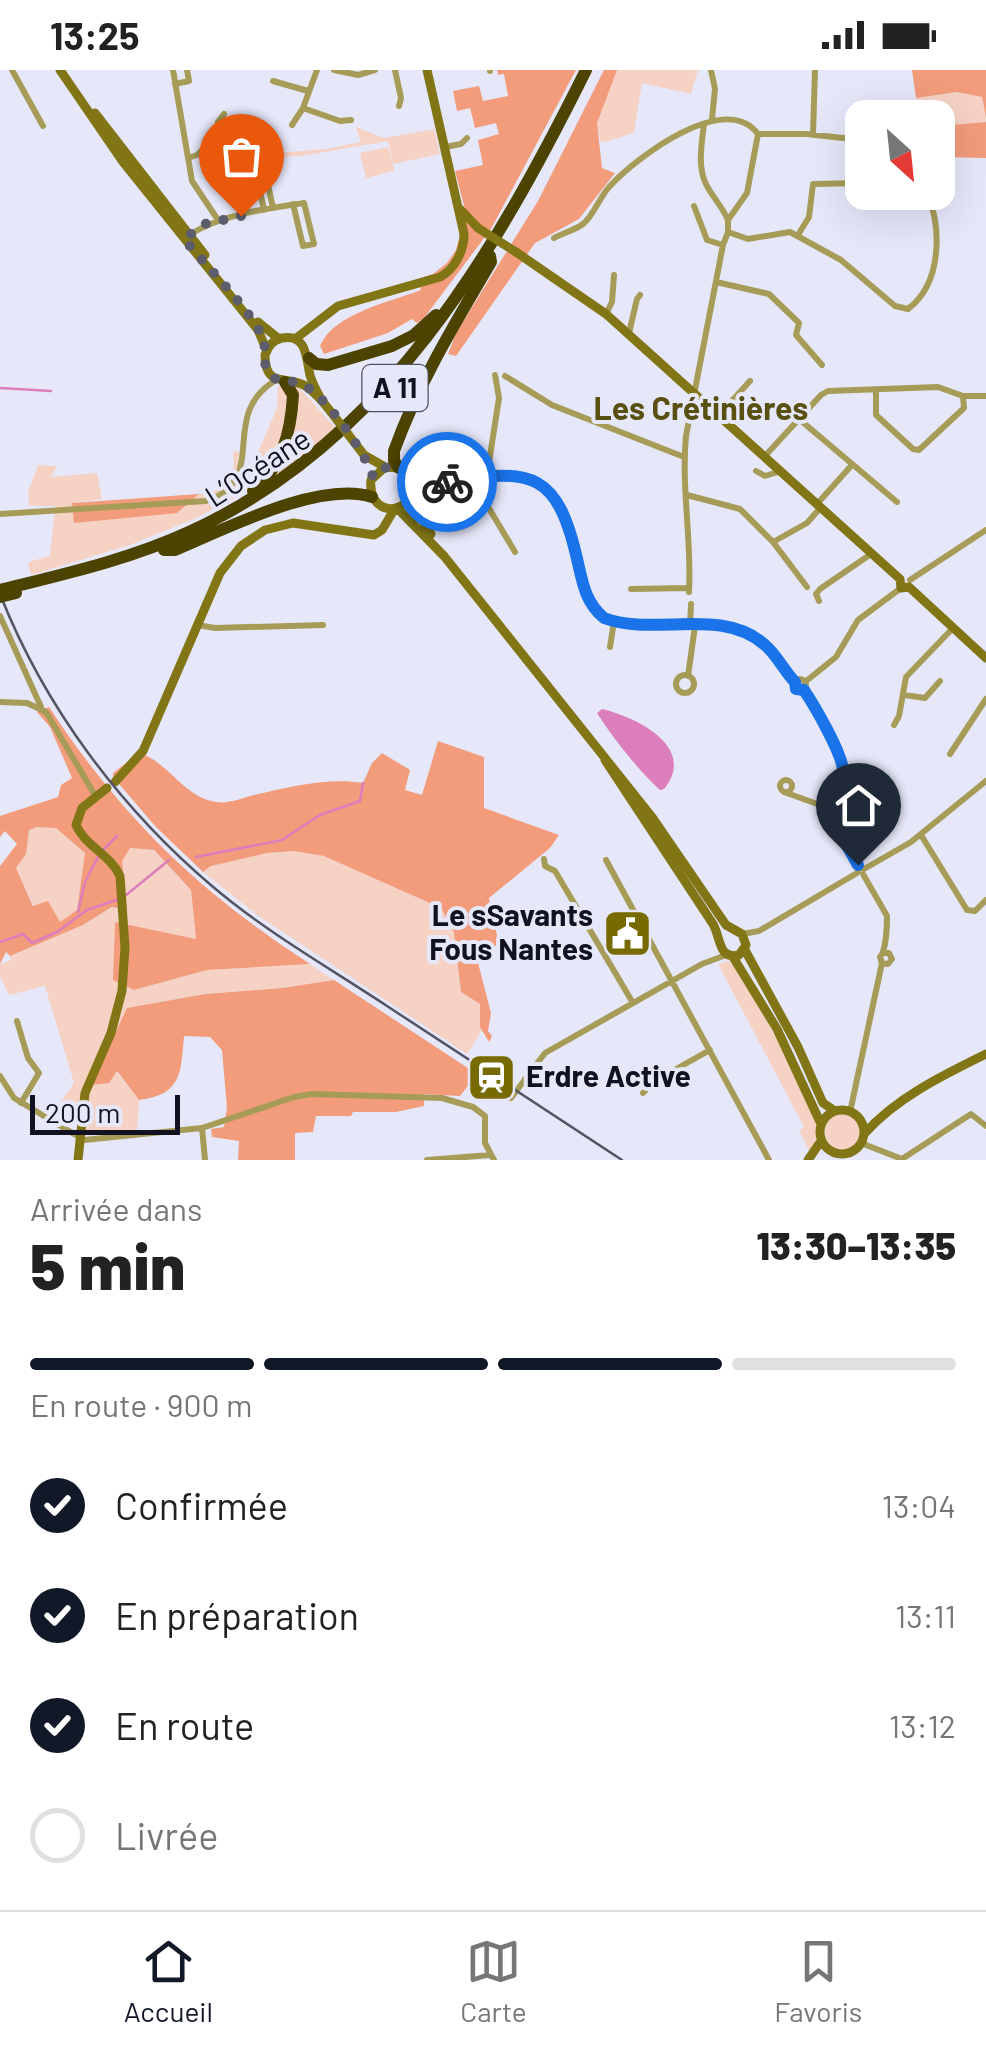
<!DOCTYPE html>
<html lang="fr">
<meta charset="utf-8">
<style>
body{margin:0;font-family:Barlow,sans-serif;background:#f2f2f2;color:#222;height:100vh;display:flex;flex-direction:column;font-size:38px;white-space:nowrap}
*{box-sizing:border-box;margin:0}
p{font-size:32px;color:#767676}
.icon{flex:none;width:55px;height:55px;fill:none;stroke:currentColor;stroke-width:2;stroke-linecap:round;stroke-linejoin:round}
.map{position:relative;height:1090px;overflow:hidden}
.drawer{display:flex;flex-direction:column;background:#fff;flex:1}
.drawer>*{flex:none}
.needle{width:65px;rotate:153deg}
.tools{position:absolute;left:845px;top:30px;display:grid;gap:20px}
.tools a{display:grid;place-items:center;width:110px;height:110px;border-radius:20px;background:#fff;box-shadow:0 10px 40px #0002;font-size:50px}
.scale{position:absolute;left:30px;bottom:25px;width:150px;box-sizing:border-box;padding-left:10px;border:5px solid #111120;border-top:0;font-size:28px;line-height:35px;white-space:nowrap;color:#111120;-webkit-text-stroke:8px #e6e8fa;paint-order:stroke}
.pin{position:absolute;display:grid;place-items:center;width:85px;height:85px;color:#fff;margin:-102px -42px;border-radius:50% 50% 50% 0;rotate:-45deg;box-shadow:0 0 10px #0007}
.pin .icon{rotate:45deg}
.courier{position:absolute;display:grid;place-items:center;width:100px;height:100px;margin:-50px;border:8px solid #1a73e8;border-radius:50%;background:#fff;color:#222;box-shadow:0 2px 12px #0007}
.headline em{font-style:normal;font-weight:800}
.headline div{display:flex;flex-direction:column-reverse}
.headline{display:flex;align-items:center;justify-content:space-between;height:170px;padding:0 30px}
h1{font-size:65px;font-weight:800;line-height:75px}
.bar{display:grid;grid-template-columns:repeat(4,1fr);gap:15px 10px;align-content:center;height:120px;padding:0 30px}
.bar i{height:12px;border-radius:8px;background:#e0e0e0}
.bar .active{background:#111827}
.bar p{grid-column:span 4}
ol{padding:0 30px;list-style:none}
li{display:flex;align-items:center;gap:30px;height:110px}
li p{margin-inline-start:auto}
li .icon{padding:10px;border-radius:50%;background:#111827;color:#fff;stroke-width:4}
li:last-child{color:#767676}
li i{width:55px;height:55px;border:5px solid #e0e0e0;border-radius:50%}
.status{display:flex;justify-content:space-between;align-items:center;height:70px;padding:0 50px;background:#fff;direction:ltr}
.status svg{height:28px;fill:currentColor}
.tab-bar{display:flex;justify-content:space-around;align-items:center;height:140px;border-top:2px solid #e0e0e0;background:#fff;font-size:28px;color:#767676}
.tab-bar a{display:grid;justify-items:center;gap:5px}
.tab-bar .active{color:#111827}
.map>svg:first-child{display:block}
.green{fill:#f6d2c5}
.forest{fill:#f29c7c;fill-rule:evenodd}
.water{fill:#dc7dbc}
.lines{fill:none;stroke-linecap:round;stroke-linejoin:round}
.stream{stroke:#dc7dbc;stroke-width:2.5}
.street{stroke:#a69c58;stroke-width:6}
.secondary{stroke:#827516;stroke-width:9}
.highway{stroke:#4c4300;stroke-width:12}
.rail{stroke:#535463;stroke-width:2.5}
.secondary-bridge{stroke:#827516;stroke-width:9}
.highway-bridge{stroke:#4c4300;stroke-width:12}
.done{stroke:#5c5c6c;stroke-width:10;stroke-dasharray:0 18}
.route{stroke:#1a73e8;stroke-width:12}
.labels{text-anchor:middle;stroke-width:8;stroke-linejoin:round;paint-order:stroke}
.shield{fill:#e6e8fa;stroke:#515261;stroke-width:2.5}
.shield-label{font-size:28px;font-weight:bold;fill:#111120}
.street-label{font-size:30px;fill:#111120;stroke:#e6e8fa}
.poi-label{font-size:30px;font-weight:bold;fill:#111120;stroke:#e6e8fa;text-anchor:end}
.neighbourhood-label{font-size:32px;font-weight:bold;fill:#585011;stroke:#e6e8fa}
</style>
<div class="status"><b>13:25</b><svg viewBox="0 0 49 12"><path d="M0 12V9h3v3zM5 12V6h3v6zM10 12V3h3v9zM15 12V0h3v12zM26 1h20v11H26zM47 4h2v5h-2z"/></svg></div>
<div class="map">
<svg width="986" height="1090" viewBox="0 0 986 1090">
<rect width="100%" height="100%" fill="#e6e8fa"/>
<path class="green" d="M617,0H698L691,24L642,13L634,63L601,73L596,53Z
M957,22L982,27L986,52L938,56V48L918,47L916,28Z
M356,57L384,68L434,59L440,84L393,94L394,101L366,108L360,83L388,77L393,93L388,71L300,86L250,88V85L326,79L361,72Z
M278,316L298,317L337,359L275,407L258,410L237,427L194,449L130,475L31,505L28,492L50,486L55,436H29L28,422L38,395L57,396L51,407L97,403L102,429L73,433L177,443L199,424L211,423L225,414L234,396L233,382L239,381L238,401L245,406L250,401L277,338Z
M37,757L56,758L85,783L77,840L60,853L34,836L16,798L26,784L29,760Z
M129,778L153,780L191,820L196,869L115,853L134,920L207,900L310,894L334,910L282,918L205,924L127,938L116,1001L139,1030L137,1063L89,1065L77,1054L54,1042L74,1013L45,916L9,925L0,906V894L11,890L10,886L83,855L113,837L121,841L122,791Z
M294,781L325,786L441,838L454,862L461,922L480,934L482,960L467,984L257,845L203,802C225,784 267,783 294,781Z
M728,891L739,900L793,999L816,1052V1073L811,1084L799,1060L804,1057L718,894Z
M825 1062a18 18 0 1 1 36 0a18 18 0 1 1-36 0Z"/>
<path class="forest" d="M497,0H576L491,159L424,248L417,253L412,249L388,263L324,284L320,276C334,243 390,232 421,220L418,209L433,204L447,193L456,180L466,143L455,101L483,95L478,70L499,64L496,53L475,58L470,38L457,41L453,21L479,16L483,31L508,26L504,4L498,5Z
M604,0H617L597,53L602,98L615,103L579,149L535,173L456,286L448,284L456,263L538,131Z
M912,0H986V49L982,27L957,22L916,28Z
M986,52V88L938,87V56Z
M199,424L177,443L74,453L72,433Z
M49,637C123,749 198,821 310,894L207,900L134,920L113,910L115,852L196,869L191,820L154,780L130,778L122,791L127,840L112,837L83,855L10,886L6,882L0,894V796L17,774L5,761L0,767V746L58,727L61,715L72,708L50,657L37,642ZM37,757L56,758L85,783L77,840L60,852L48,831L33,836L16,798L26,784L29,760Z
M438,671L484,687V738L559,765L550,778L489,828L499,875L475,881L491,943L488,961L492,966L489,972L480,957V934L461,922L454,862L441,838L324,786L294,781L267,783L211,796L203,802L156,757L113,707V703L139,683C169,692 183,727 216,732C229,734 242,728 254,725C288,717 329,707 363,713L372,693L382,683L410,700L405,720L422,725Z
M334,910L477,1004L460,1026L424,1024V1036L396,1042H353L351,1046H316L313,1062L295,1063V1090H238L239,1071L212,1067L211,1059L224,1057L227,1038L222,980L210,967L184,966C181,1002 182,1025 139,1030L117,1001L109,1013L91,1015L127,938L205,924L282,918Z"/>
<path class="water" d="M602,639C636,647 698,677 664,719L660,720C638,700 613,668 597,643Z"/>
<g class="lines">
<path class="stream" d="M0,318L51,321
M104,779L117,766
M196,787L282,770L320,745L360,731L363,713
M125,826L169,790
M78,842L85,812L99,785
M0,872L23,864L32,873L57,862L87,840L119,829"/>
<path class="street" d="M12,0L43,56
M173,0L192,111L218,150
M334,0L358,5L375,0
M395,0L401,28L399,36
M711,0L715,19L712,49
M490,1V0
M273,11L308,21
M175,14L189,11L187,0
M303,38L340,51L351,50
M704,54C702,72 697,96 706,114C711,125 722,136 728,150
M292,55L303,38L317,0
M758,64H806L862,70
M813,64L815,0
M445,77L461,74L467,68
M188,88L197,85L218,66V52L224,44
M694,136L707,170L723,175
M264,140L259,117L268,115L273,138
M728,162L748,169L790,162L841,190L895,236L908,239C942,213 942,159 927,122
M189,165C222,144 265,139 304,133L314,174L303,176L293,134
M798,165L809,147L813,114L862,113
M554,168C563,163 575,160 583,154C594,145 600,126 610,116C637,87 725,20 758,64L747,123L728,150V162L723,175L686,366C681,418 692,470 689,522
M716,212L769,224L799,253L796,265L822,295
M606,244L612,232L614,205
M629,263L637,229L640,225
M505,306L552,335L684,387
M876,322V345L913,379L919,380L964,338L963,326
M719,345L750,311
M799,349L897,432
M765,386L821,325L828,321L938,317L963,326H986
M756,401L765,406L781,401
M487,405L499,328L495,305
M471,408L515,482
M413,417C443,415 475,402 505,404C592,411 558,502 602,547C653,570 720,535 765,574C777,585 784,600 795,612
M687,425L740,439L773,472L807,517
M817,434L851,396
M0,444L206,431C272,409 216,346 276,310
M773,472L807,453L821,437
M910,510L986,460
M631,519L689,518
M819,531L816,524L820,519L871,484
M0,546L41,637
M197,555L215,558L323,555
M690,556L691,534
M610,577L614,551
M676 614a9 9 0 1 1 18 0a9 9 0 1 1-18 0Z
M688,606L695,556
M794 615a6 6 0 1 1 12 0a6 6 0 1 1-12 0Z
M805,612L836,587L858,550L901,518
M804,620L820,645L843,701L828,732
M904,625L925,628L940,611
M0,632L27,633L46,642L96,727
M894,655L899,646L906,607L953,558
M950,684L986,629
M780 716a6 6 0 1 1 12 0a6 6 0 1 1-12 0Z
M784,722L820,735
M819.5 737a5.5 5.5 0 1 1 11 0a5.5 5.5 0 1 1-11 0Z
M828,742L859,798
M921,765L967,840L975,841L986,830
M544,789L545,796L555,801L633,933
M606,790L769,1090
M864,799L911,772L986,711
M742,864L759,861L857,803L859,798H863
M882,893L888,894L892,889L889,883H884
M17,951L28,988L39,1003L21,1033
M0,1006L14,1028L84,1070L202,1058L294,1027L312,1024L442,1028L473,1037L485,1046V1073L494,1090
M525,1009L528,1017H536L537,1007L530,1004
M643,1023L653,1012L710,980
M511,1028L545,983L702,894L726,885
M850,1042L882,893L880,887C886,880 887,857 887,846L863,804
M202,1058L205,1090
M861,1073L902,1089
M902,1089L971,1044L986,1056
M427,1090L490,1085"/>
<path class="secondary" d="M60,0L123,92L258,260L267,281
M95,43L205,185
M460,139L478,158
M516,182L606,244L900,509L901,518L909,517L986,588
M258,252L279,269
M295,269L338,236L440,207C455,199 464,181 464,164L427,0
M322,331C317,321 310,311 309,300C306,284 305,264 282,268C272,270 268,277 265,285C265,320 288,304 307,317C316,323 324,333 331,342
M364,385L385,397L399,398L408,404L413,414L414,435L431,464
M385,397L371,410C368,438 394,449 411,427
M398,439L444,486L652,747L726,855L742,864L746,875L739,885C718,890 721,868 713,854L605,690
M115,712L143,681L220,503L241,476L265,460L293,453L374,465L382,460L394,440
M745,880L798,977L823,1033L835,1041
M733,887L777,959L821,1054
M820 1062a22 22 0 1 1 44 0a22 22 0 1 1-44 0Z
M864,1064C896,1028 943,1005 986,984
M78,1090L85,1023L111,963L122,921L125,877L120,806C110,784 85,776 76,755L82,738L107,718
M808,1090L821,1071"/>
<path class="highway" d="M309,288L316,294L328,295L392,276L414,265L436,245
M399,398L394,391V381C418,314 455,253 491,192L490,186
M253,421C282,397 291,362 293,325L285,312
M164,480H175C225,459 320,410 372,427
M0,520C64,504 128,490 189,462C385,373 494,185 586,0"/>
<path class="rail" d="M0,524C44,636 120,738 212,816C266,862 328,897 387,936C465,987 543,1039 622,1090"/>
<path class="secondary-bridge" d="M478,158L516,182
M331,342L364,385"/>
<path class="highway-bridge" d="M0,527L16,523"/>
</g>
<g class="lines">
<path class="done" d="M241,146L205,154L184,169C206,196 248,237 262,266C268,279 261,292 269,303C278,316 292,308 304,315C327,328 365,382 373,407C382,396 393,394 406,401L413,418L447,412"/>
<path class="route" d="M447,412C534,397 558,403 578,493C583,515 586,533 604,548C654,567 722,536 765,575C777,585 784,601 795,612L796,619L804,620C814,635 844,686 843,702C843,712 833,723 828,732L831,738L828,742L858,795"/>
</g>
<defs>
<symbol id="civic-square" viewBox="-11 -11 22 22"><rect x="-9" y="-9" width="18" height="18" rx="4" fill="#766a01" stroke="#e6e8fa"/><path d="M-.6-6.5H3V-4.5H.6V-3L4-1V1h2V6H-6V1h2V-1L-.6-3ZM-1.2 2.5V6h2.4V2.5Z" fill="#fff"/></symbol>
<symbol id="station-square" viewBox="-11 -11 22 22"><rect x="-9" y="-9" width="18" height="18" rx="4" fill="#766a01" stroke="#e6e8fa"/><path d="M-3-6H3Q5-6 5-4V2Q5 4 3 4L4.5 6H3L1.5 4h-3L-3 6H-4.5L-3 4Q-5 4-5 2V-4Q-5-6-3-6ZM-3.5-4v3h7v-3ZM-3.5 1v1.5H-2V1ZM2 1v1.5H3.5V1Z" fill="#fff"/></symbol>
</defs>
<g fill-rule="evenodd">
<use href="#civic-square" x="600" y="836" width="55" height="55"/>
<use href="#station-square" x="464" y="980" width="55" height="55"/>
</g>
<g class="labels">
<rect class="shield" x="362.5" y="295" width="65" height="46" rx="8"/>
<g class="shield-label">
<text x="395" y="328">A 11</text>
</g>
<g class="street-label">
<text transform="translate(258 398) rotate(-33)" y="10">L’Océane</text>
</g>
<g class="poi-label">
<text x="593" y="856">Le sSavants<tspan x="593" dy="34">Fous Nantes</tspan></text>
<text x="526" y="1017" text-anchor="start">Erdre Active</text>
</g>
<g class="neighbourhood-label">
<text x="701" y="350">Les Crétinières</text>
</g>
</g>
</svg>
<div class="tools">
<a><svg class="needle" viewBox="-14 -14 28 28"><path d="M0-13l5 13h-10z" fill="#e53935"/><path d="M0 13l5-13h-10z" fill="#767676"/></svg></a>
</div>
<div class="scale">200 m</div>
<div class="pin" style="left:241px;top:146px;background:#ea580c"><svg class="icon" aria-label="bag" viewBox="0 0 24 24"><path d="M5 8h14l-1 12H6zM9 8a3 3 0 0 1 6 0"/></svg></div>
<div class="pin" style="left:858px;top:795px;background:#1f2937"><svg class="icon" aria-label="home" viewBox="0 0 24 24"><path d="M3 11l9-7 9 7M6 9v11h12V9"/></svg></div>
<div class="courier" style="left:447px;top:412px"><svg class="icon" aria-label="bike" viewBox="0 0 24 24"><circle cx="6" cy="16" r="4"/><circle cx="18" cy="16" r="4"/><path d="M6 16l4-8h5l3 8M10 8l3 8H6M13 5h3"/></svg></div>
</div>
<section class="drawer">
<div class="headline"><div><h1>5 min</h1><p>Arrivée dans</p></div><em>13:30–13:35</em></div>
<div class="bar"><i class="active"></i><i class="active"></i><i class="active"></i><i></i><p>En route · 900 m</p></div>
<ol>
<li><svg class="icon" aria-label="check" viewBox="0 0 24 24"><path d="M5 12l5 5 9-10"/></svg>Confirmée<p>13:04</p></li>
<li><svg class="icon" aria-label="check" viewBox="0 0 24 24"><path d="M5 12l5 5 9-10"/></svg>En préparation<p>13:11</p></li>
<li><svg class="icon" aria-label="check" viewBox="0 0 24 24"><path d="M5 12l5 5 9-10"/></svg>En route<p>13:12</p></li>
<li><i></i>Livrée</li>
</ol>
</section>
<nav class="tab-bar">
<a class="active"><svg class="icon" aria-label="home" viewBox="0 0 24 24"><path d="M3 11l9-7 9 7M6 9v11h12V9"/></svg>Accueil</a>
<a><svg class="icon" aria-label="map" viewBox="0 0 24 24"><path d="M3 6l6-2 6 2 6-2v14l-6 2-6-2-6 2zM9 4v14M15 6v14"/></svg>Carte</a>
<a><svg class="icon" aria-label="saved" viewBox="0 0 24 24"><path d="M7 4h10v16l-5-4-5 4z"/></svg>Favoris</a>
</nav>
